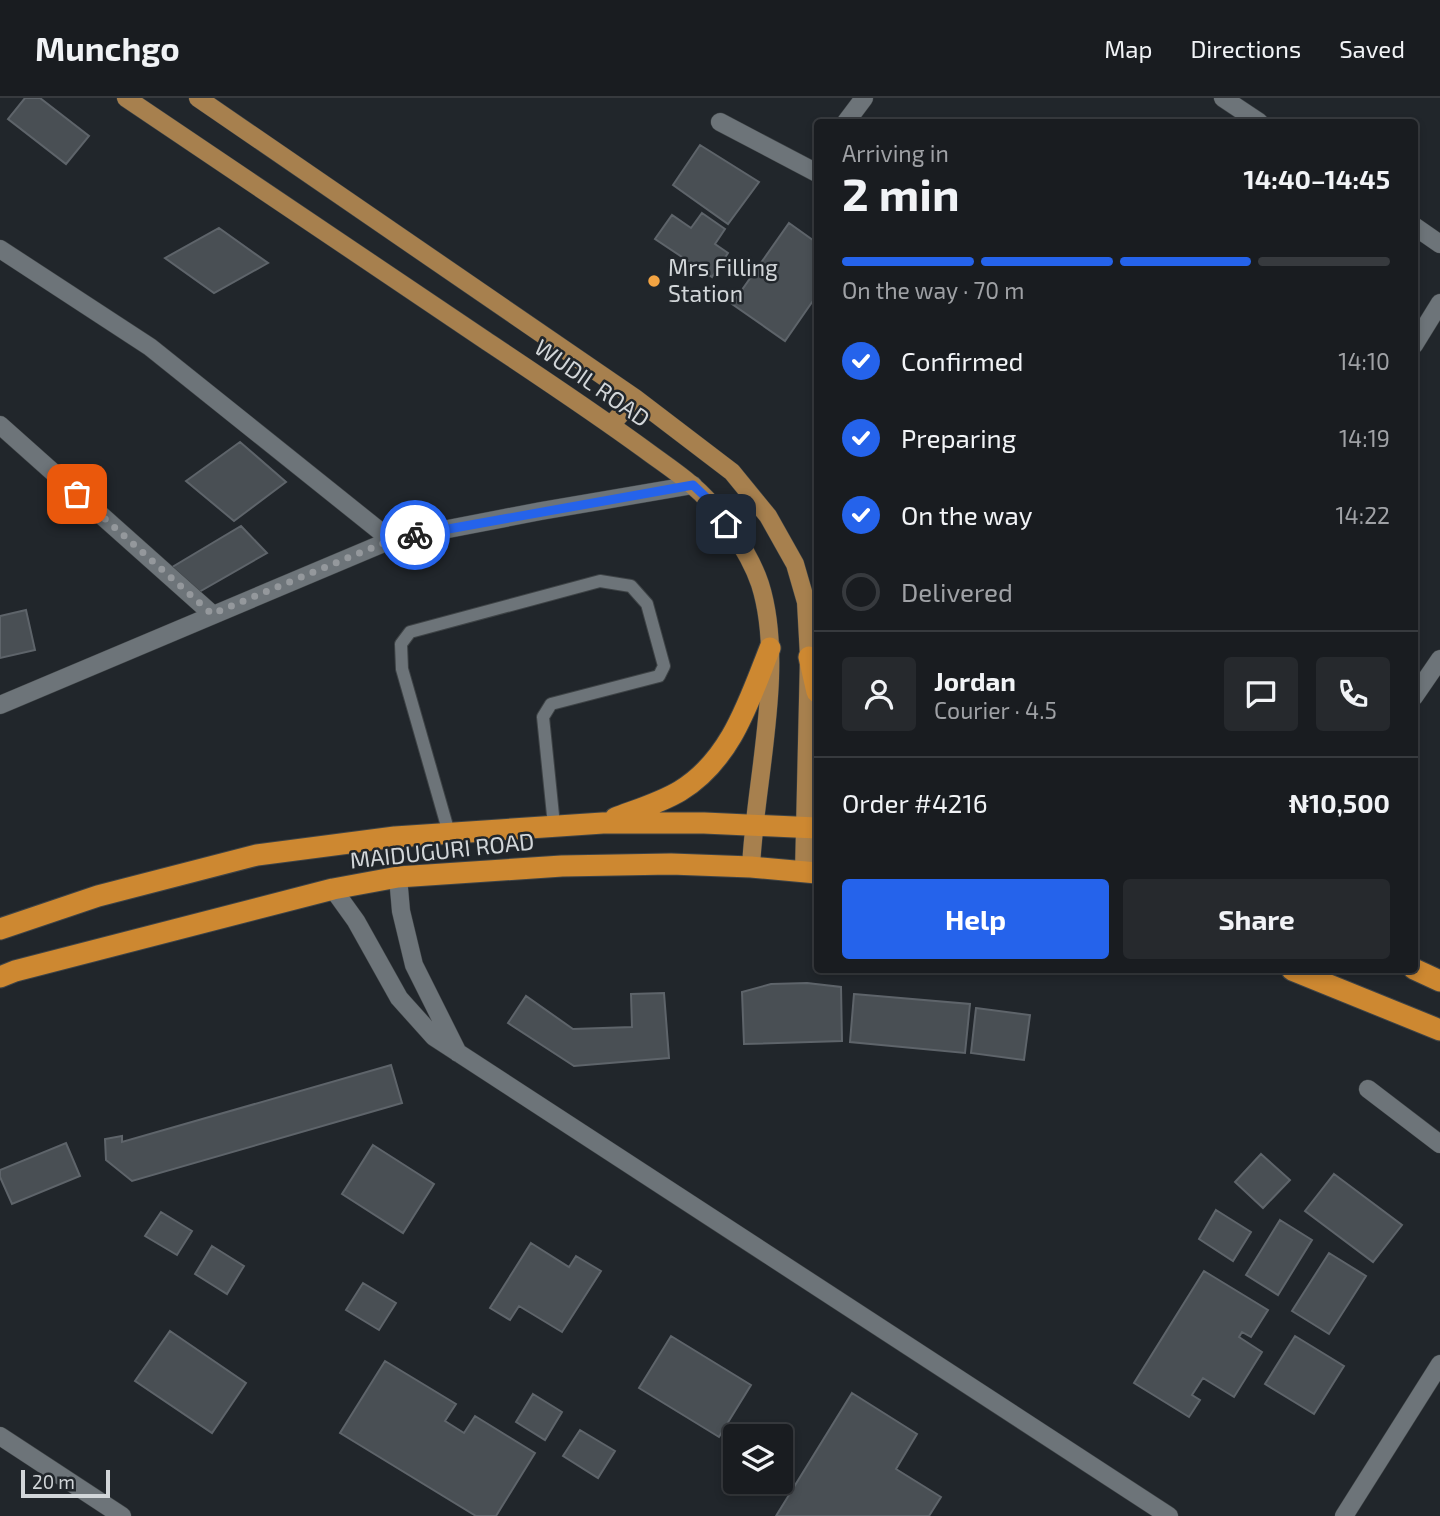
<!DOCTYPE html>
<meta charset="utf-8">
<style>
body{margin:0;font-family:"Exo 2",sans-serif;background:#26292d;color:#f1f3f6;height:100vh;display:flex;flex-direction:column;font-size:26px;white-space:nowrap}
*{box-sizing:border-box;margin:0}
p{font-size:23px;color:#9fa1a5}
.icon{flex:none;width:38px;height:38px;fill:none;stroke:currentColor;stroke-width:2;stroke-linecap:round;stroke-linejoin:round}
.map{position:relative;flex:1;overflow:hidden}
.details{position:absolute;left:814px;top:21px;width:604px;height:854px;display:flex;flex-direction:column;background:#191c20;border-radius:7px;box-shadow:0 4px 10px #0003,0 0 0 2px #373a3e}
.details>*{flex:none}
.buttons{position:absolute;left:723px;top:1326px;display:grid;gap:14px}
.buttons a{display:grid;place-items:center;width:70px;height:70px;border-radius:7px;background:#191c20;box-shadow:0 4px 10px #0003,0 0 0 2px #373a3e;font-size:35px}
.scale{position:absolute;left:21px;bottom:18px;width:89px;box-sizing:border-box;padding-left:7px;border:4px solid #d2d6d9;border-top:0;font-size:19px;line-height:24px;white-space:nowrap;color:#d2d6d9;-webkit-text-stroke:5px #21262b;paint-order:stroke}
.pin{position:absolute;display:grid;place-items:center;width:60px;height:60px;color:#fff;margin:-30px;border-radius:14px;box-shadow:0 4px 10px #0006}
.courier{position:absolute;display:grid;place-items:center;width:70px;height:70px;margin:-35px;border:5px solid #2563eb;border-radius:50%;background:#fff;color:#222;box-shadow:0 2px 9px #0007}
.summary em{font-style:normal;font-weight:700}
.summary div{display:flex;flex-direction:column-reverse}
.summary{display:flex;align-items:center;justify-content:space-between;height:119px;padding:0 28px}
h1{font-size:46px;font-weight:700;line-height:52px}
.bar{display:grid;grid-template-columns:repeat(4,1fr);gap:10px 7px;align-content:center;height:84px;padding:0 28px}
.bar i{height:9px;border-radius:5px;background:#373a3e}
.bar .active{background:#2563eb}
.bar p{grid-column:span 4}
.line{display:flex;align-items:center;gap:18px;padding:0 28px;border-top:2px solid #373a3e}
.line div{flex:1}
.round{display:grid;place-items:center;flex:none;width:74px;height:74px;border-radius:7px;background:#26292d}
ol{padding:0 28px;list-style:none}
li{display:flex;align-items:center;gap:21px;height:77px}
li p{margin-inline-start:auto}
li .icon{padding:7px;border-radius:50%;background:#2563eb;color:#fff;stroke-width:4}
li:last-child{color:#9fa1a5}
li i{width:38px;height:38px;border:4px solid #373a3e;border-radius:50%}
.action{display:flex;gap:14px;margin-top:auto;padding:14px 28px}
.action a{flex:1;height:80px;border-radius:7px;background:#2563eb;color:#fff;font-size:28px;font-weight:700;line-height:80px;text-align:center}
.action a+a{background:#26292d;color:#f1f3f6}
header{display:flex;align-items:center;gap:42px;box-sizing:border-box;height:98px;padding:0 35px;background:#191c20;border-bottom:2px solid #373a3e}
header strong{font-size:33px}
nav{display:flex;gap:38px;margin-inline-start:auto;font-size:24px}
.map>svg:first-child{display:block}
.building{fill:#494f54;stroke:#5e646a;stroke-width:2}
.lines{fill:none;stroke-linecap:round;stroke-linejoin:round}
.lane-casing{stroke:#3e4346;stroke-width:14}
.street-casing{stroke:#3e4346;stroke-width:19}
.primary-casing{stroke:#3e4346;stroke-width:19}
.highway-casing{stroke:#3e4346;stroke-width:23}
.lane{stroke:#6d7479;stroke-width:12}
.street{stroke:#6d7479;stroke-width:18}
.primary{stroke:#a7804e;stroke-width:18}
.highway{stroke:#cd8831;stroke-width:21}
.done{stroke:#94989c;stroke-width:7;stroke-dasharray:0 12.6}
.route{stroke:#2563eb;stroke-width:9}
.poi-dot{fill:#f3a443;stroke:#21262b;stroke-width:2.5}
.labels{text-anchor:middle;stroke-width:5;stroke-linejoin:round;paint-order:stroke}
.poi-label{font-size:23px;fill:#d2d6d9;stroke:#21262b;text-anchor:start}
.street-label{font-size:23px;fill:#d2d6d9;stroke:#21262b}
</style>
<header>
<strong>Munchgo</strong>
<nav><a>Map</a><a>Directions</a><a>Saved</a></nav>
</header>
<div class="map">
<svg width="1440" height="1418" viewBox="0 0 1440 1418">
<rect width="100%" height="100%" fill="#21262b"/>
<path class="building" d="M25,0H40L89,38L66,66L8,21Z
M700,47L759,84L728,126L673,87Z
M702,115L725,131L715,146L728,155L712,179L655,141L672,117L691,130Z
M789,125L817,145V197L785,243L732,206Z
M219,130L268,165L214,195L165,160Z
M240,344L286,384L234,423L186,383Z
M241,428L267,455L192,498L169,471Z
M26,512L35,552L0,560V518Z
M807,885L841,889L842,943L744,946L742,894L771,886Z
M664,895L669,960L574,968L508,925L526,898L573,931L632,929L631,896Z
M854,896L970,906L965,955L850,944Z
M976,910L1030,917L1024,962L971,955Z
M391,967L402,1005L132,1083L106,1062L105,1041L122,1038V1044Z
M66,1045L80,1078L12,1106L0,1079V1072Z
M373,1047L434,1086L403,1135L342,1096Z
M1261,1056L1290,1082L1263,1110L1235,1084Z
M1334,1076L1402,1127L1373,1164L1305,1113Z
M1216,1112L1251,1134L1233,1163L1199,1141Z
M161,1114L192,1133L177,1157L145,1138Z
M1280,1122L1312,1142L1278,1197L1246,1177Z
M531,1145L569,1169L576,1158L601,1173L562,1234L519,1208L510,1222L490,1210Z
M212,1148L244,1168L227,1196L195,1176Z
M1329,1155L1366,1178L1329,1236L1292,1213Z
M1204,1173L1268,1212L1251,1239L1242,1234L1239,1239L1262,1254L1234,1299L1203,1280L1192,1297L1200,1302L1189,1319L1134,1285Z
M363,1185L396,1205L379,1232L346,1212Z
M170,1233L246,1285L212,1335L135,1283Z
M671,1238L751,1287L719,1339L639,1290Z
M1295,1238L1344,1268L1314,1316L1265,1286Z
M385,1263L456,1306L445,1323L464,1335L475,1318L535,1355L496,1418H476L340,1335Z
M852,1295L917,1336L896,1371L941,1399L929,1418H776Z
M533,1296L562,1314L545,1342L516,1324Z
M580,1332L615,1353L598,1380L563,1358Z"/>
<g class="lines">
<defs>
<path id="lane" d="M449,735L402,571L401,546L410,534L600,483L631,488L647,506L664,568L659,578L551,606L543,619L554,727"/>
<path id="street" d="M1223,0L1259,24
M720,24L817,75
M846,24L864,0
M1414,128L1440,146
M0,151L150,249L391,442
M1414,247L1440,205
M0,327L212,516
M1414,599L1440,561
M0,607L391,442L541,413L693,387
M398,779L401,813L414,867L458,955
M333,791L356,823L399,900L434,939L1169,1418
M1368,991L1440,1046
M0,1338L122,1418
M1344,1418L1440,1266"/>
<path id="primary" d="M126,0C246,81 366,161 485,242C539,278 592,313 644,351C660,363 677,374 692,387C718,409 749,453 760,486C786,568 755,682 751,769
M198,0L635,300L732,374L768,418L795,466L806,504L809,559L804,774
M611,327L635,300"/>
<path id="highway" d="M809,559L817,594
M615,720C636,712 660,705 680,693C731,662 749,603 770,550
M0,831L98,798L257,757L395,739L603,725H704L817,730
M1414,871L1440,883
M1292,872L1440,932
M0,879L15,873L333,791L398,779L562,768L671,766L751,769L817,775"/>
</defs>
<use href="#lane" class="lane-casing"/>
<use href="#street" class="street-casing"/>
<use href="#primary" class="primary-casing"/>
<use href="#highway" class="highway-casing"/>
<use href="#lane" class="lane"/>
<use href="#street" class="street"/>
<use href="#primary" class="primary"/>
<use href="#highway" class="highway"/>
</g>
<g class="lines">
<path class="done" d="M77,396L212,516L391,442L415,437"/>
<path class="route" d="M415,437L693,387L712,405L726,426"/>
</g>
<circle class="poi-dot" cx="654" cy="183" r="7"/>
<g class="labels">
<g class="poi-label">
<text x="668" y="178">Mrs Filling<tspan x="668" dy="26">Station</tspan></text>
</g>
<g class="street-label">
<text transform="translate(592 285) rotate(35)" y="8">WUDIL ROAD</text>
<text transform="translate(442 753) rotate(-6)" y="8">MAIDUGURI ROAD</text>
</g>
</g>
</svg>
<div class="buttons">
<a><svg class="icon" aria-label="layers" viewBox="0 0 24 24"><path d="M12 4l9 5-9 5-9-5zM3 14l9 5 9-5"/></svg></a>
</div>
<div class="scale">20 m</div>
<div class="pin" style="left:77px;top:396px;background:#ea580c"><svg class="icon" aria-label="bag" viewBox="0 0 24 24"><path d="M5 8h14l-1 12H6zM9 8a3 3 0 0 1 6 0"/></svg></div>
<div class="pin" style="left:726px;top:426px;background:#1f2937"><svg class="icon" aria-label="home" viewBox="0 0 24 24"><path d="M3 11l9-7 9 7M6 9v11h12V9"/></svg></div>
<div class="courier" style="left:415px;top:437px"><svg class="icon" aria-label="bike" viewBox="0 0 24 24"><circle cx="6" cy="16" r="4"/><circle cx="18" cy="16" r="4"/><path d="M6 16l4-8h5l3 8M10 8l3 8H6M13 5h3"/></svg></div>
<section class="details">
<div class="summary"><div><h1>2 min</h1><p>Arriving in</p></div><em>14:40–14:45</em></div>
<div class="bar"><i class="active"></i><i class="active"></i><i class="active"></i><i></i><p>On the way · 70 m</p></div>
<ol>
<li><svg class="icon" aria-label="check" viewBox="0 0 24 24"><path d="M5 12l5 5 9-10"/></svg>Confirmed<p>14:10</p></li>
<li><svg class="icon" aria-label="check" viewBox="0 0 24 24"><path d="M5 12l5 5 9-10"/></svg>Preparing<p>14:19</p></li>
<li><svg class="icon" aria-label="check" viewBox="0 0 24 24"><path d="M5 12l5 5 9-10"/></svg>On the way<p>14:22</p></li>
<li><i></i>Delivered</li>
</ol>
<div class="line" style="height:126px"><a class="round"><svg class="icon" aria-label="person" viewBox="0 0 24 24"><circle cx="12" cy="8" r="4"/><path d="M4 21q1-7 8-7t8 7"/></svg></a><div><b>Jordan</b><p>Courier · 4.5</p></div><a class="round"><svg class="icon" aria-label="chat" viewBox="0 0 24 24"><path d="M4 5h16v11H9l-5 4z"/></svg></a><a class="round"><svg class="icon" aria-label="phone" viewBox="0 0 24 24"><path d="M5 4h4l2 5-3 2q2 4 5 5l2-3 5 2v4C11 20 4 13 5 4z"/></svg></a></div>
<div class="line" style="height:91px"><div>Order #4216</div><b>₦10,500</b></div>
<div class="action"><a>Help</a><a>Share</a></div>
</section>
</div>
